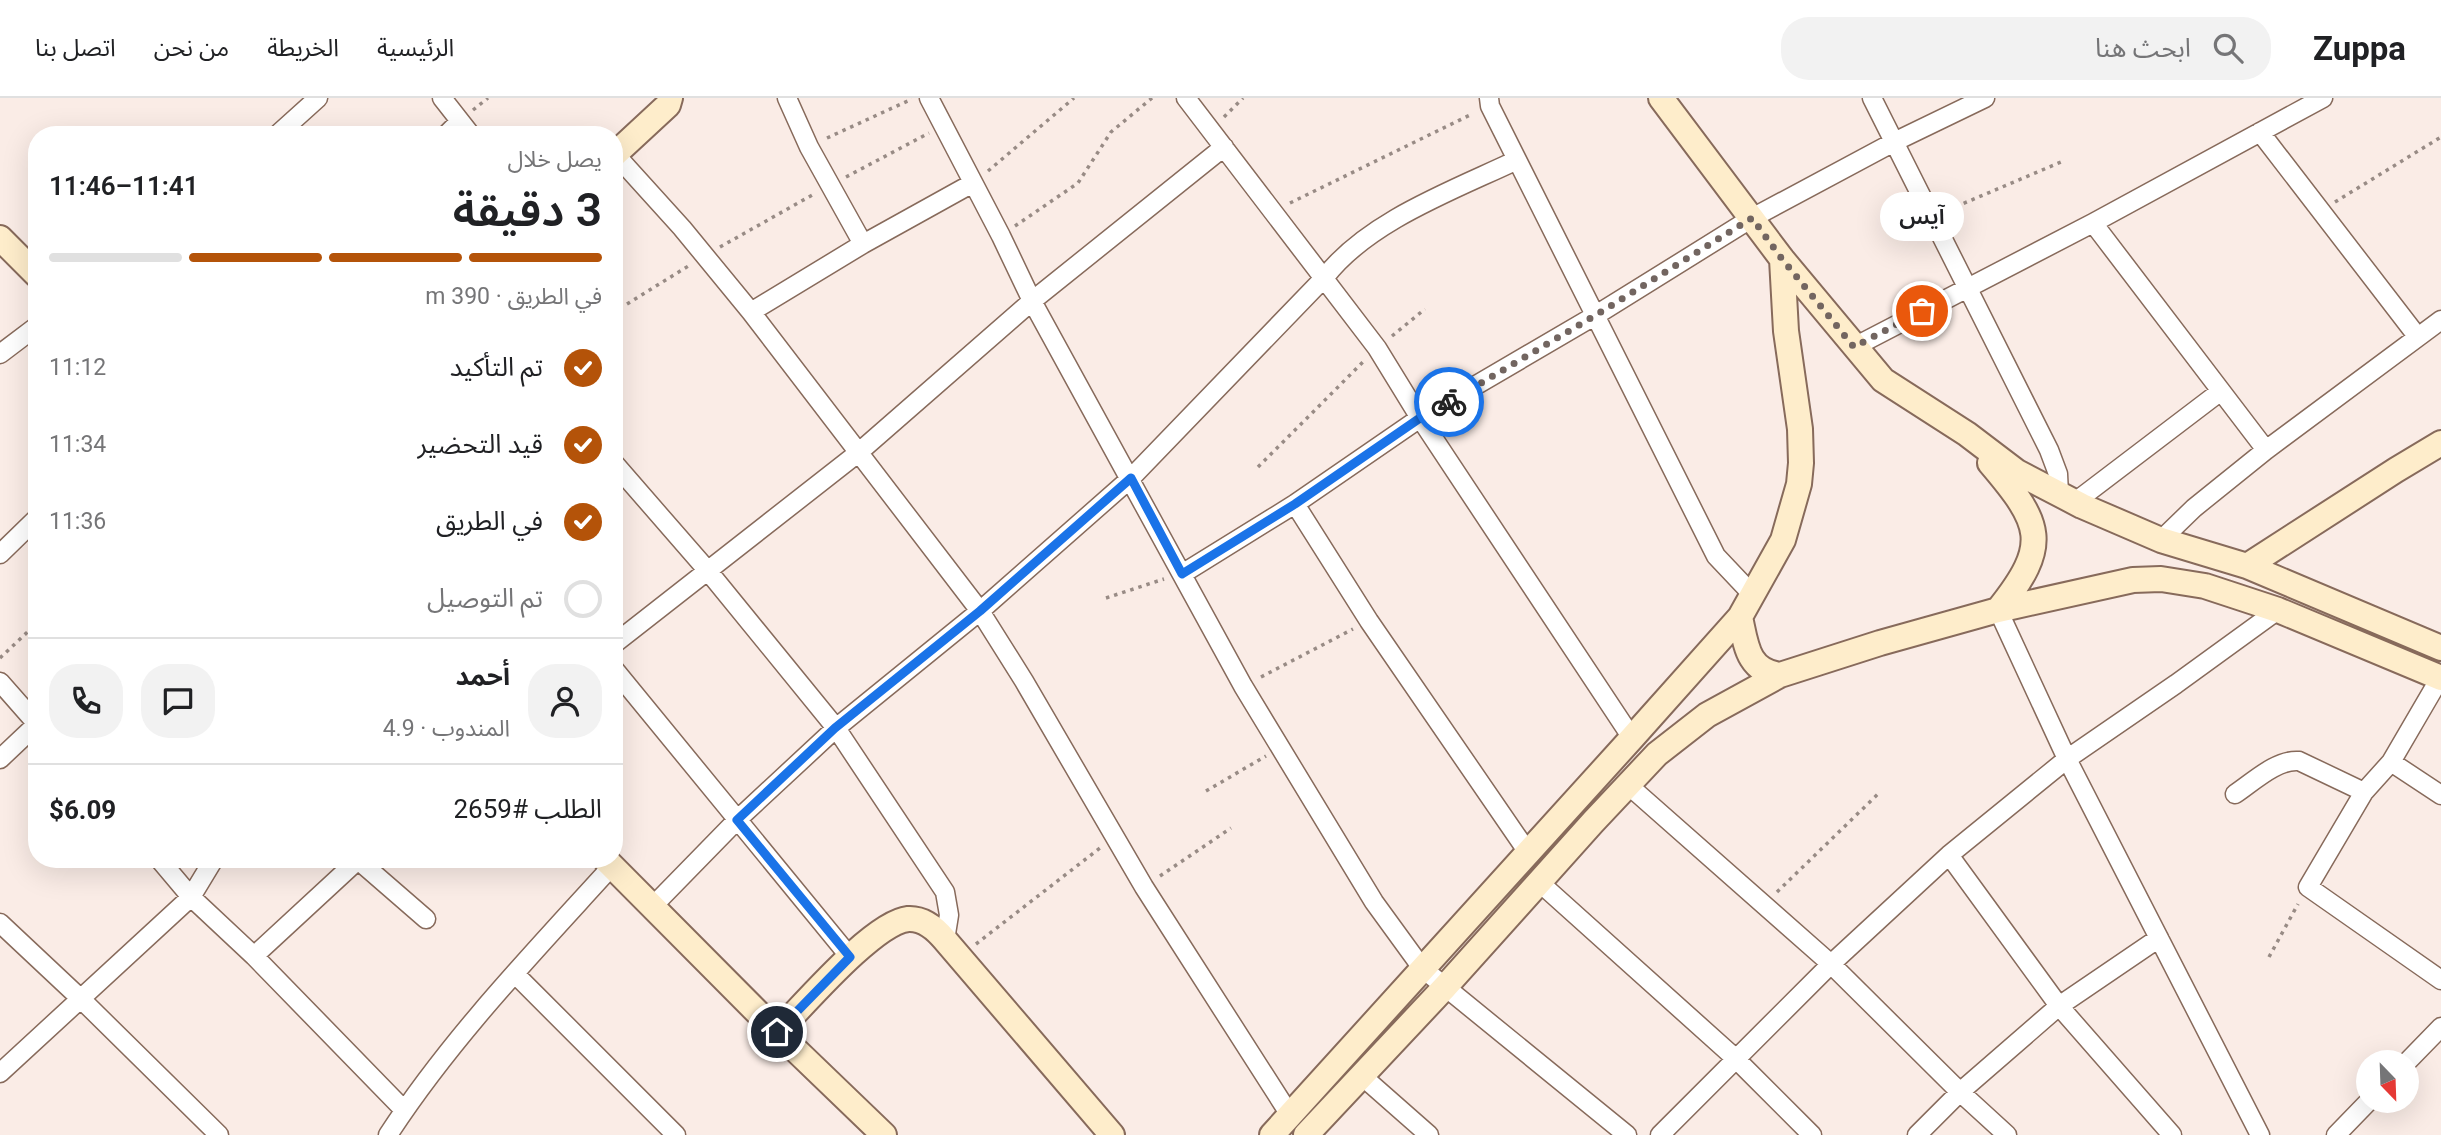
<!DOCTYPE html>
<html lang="ar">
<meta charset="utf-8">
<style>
body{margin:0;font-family:Roboto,"Noto Sans Arabic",sans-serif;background:#f2f2f2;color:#202124;direction:rtl;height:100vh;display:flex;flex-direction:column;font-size:26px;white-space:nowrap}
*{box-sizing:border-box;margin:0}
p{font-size:23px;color:#757577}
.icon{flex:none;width:38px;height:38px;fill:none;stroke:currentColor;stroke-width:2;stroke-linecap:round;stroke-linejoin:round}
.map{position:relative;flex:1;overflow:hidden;direction:ltr}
.drawer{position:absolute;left:28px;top:28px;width:595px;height:742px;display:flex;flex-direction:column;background:#fff;border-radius:28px;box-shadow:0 7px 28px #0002;direction:rtl}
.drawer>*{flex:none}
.needle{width:46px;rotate:157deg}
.buttons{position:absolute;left:2356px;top:952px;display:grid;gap:14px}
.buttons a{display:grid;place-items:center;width:63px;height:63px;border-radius:50%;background:#fff;box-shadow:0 7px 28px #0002;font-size:35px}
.pin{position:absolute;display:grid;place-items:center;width:60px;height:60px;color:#fff;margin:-30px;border:4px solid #fff;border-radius:50%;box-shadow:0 2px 7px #0007}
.courier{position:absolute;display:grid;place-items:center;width:70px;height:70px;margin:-35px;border:5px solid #1a73e8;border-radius:50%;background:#fff;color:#222;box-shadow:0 2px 9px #0007}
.bubble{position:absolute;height:49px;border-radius:24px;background:#fff;box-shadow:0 7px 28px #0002;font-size:23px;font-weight:600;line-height:49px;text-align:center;direction:rtl}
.summary em{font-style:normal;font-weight:600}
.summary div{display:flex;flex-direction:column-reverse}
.summary{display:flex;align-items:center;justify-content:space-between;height:119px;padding:0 21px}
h1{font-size:46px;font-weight:600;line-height:52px}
.bar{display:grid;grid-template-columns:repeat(4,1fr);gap:10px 7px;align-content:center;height:84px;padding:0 21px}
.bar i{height:9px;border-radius:5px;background:#e0e0e0}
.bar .current{background:#b45309}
.bar p{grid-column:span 4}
.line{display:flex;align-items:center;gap:18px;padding:0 21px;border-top:2px solid #e0e0e0}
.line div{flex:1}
.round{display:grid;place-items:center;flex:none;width:74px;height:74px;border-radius:28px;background:#f2f2f2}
ol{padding:0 21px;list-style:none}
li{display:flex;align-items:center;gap:21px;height:77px}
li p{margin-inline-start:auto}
li .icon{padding:7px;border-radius:50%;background:#b45309;color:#fff;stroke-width:4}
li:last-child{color:#757577}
li i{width:38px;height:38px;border:4px solid #e0e0e0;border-radius:50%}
header{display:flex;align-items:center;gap:42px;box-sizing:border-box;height:98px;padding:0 35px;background:#fff;border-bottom:2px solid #e0e0e0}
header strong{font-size:33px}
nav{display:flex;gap:38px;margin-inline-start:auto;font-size:24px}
.search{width:490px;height:63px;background:#f2f2f2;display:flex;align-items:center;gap:18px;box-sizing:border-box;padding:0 24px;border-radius:28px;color:#757577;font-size:26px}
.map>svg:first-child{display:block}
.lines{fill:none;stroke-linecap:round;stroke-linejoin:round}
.street-casing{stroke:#876a5b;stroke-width:21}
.secondary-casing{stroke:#876a5b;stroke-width:28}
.path{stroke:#988b85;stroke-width:3.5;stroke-dasharray:3.5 5;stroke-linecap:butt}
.street{stroke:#fff;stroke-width:18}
.secondary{stroke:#feedcb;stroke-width:24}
.done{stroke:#726560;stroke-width:7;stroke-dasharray:0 12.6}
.route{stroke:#1a73e8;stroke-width:9}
</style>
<header>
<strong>Zuppa</strong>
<div class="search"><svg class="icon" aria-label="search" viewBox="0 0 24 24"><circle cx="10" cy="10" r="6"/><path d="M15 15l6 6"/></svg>ابحث هنا</div>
<nav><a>الرئيسية</a><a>الخريطة</a><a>من نحن</a><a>اتصل بنا</a></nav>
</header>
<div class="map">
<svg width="2441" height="1037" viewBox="0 0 2441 1037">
<rect width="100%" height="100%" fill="#faece6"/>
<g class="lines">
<defs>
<path id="street" d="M442,0L471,37
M787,0L809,49L863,146
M929,0L1001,138L1032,203L1243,588L1374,804L1422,870L1627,1037
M1186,0L1377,250L1420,320L1632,640
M1489,0L1490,8L1716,458L1751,495
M1872,0L2049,352L2058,376L2059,396
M2260,34L2417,238
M277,37L318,0
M446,37L460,23
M615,56L682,130L751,214L980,513L1024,583L1144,789L1290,1017
M2093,125L2266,352
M751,214L863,146L973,85
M1854,249L2093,125L2323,0
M0,256L37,228
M614,365L708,473L836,630L945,794L949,817L945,842
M2075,404L2221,293
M1295,406L1369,523L1527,753
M2161,442L2194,410L2266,352L2441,222
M0,456L37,420
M1182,476L1295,406L1420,320L1596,217L1752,120L1894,44L1985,0
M1998,512L2067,661L2260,1037
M614,546L858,355L1032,203L1224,49
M614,571L850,859
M2440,580L2391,664L2364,694L2308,789L2441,882
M0,584L37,626
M0,661L37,626
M2391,664L2441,697
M1627,686L1831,866L1960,994L2007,1037
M2235,696C2253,684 2277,661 2299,663L2364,694
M1949,757L2059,908L2172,1037
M159,761L191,799L254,858L404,1012
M358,762L426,821
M1539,784L1735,960L1812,1037
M653,808L737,722L836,630L980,513L1131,380L1325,179C1368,123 1454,92 1517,62
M0,825L81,901L219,1037
M254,858L359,761
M515,876L676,1037
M2406,965L2441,929
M0,975L191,799L214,761
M1362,978L1429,1037
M388,1037C451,940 534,854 612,768
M1660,1037L1831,866L1949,757L2067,661L2176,586L2278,512
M1917,1037L1960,994L2059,908L2159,840
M2336,1037L2369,1003"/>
<path id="secondary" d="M1661,0L1782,161L1883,282L1967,336L2017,374L2082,408L2161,442L2247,468L2441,550
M614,57L668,7L670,0
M0,140L37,177
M1990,365C2042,426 2051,446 1998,512
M2247,468L2396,372L2441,345
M1740,519C1746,546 1747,573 1780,577
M605,761L777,934L884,1037
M777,934C803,908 873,825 908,821C924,820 936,831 945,842L1112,1037
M1272,1037L1632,640L1740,519L1783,442L1799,386L1801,365L1800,331L1786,233L1782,161
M1306,1037L1445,889L1593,724L1657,656L1707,617L1780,577L1880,545L1998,512L2133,482L2161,481L2205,488L2278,512L2441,580"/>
</defs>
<use href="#street" class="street-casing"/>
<use href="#secondary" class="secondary-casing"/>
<path class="path" d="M473,12L488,0
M1224,19L1243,0
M195,37H197
M827,40L912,1
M988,73L1074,0
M846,79L929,35
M2335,104L2441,39
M1290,105L1472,16
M1948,112L2061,64
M1015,128L1078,85L1111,34L1152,0
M720,149L814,96
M627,206L690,167
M1392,238L1425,211
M1258,369L1363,264
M1106,500L1164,481
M0,560L37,525
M1261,579L1353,531
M1206,693L1266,658
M1160,778L1231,730
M1777,794L1878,696
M976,846L1100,750
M2269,859L2298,806"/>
<use href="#street" class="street"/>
<use href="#secondary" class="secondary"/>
</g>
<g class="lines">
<path class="done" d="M1449,304L1596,217L1752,120L1782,161L1854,249L1922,213"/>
<path class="route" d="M777,934L850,859L737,722L835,630L980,513L1131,380L1182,476L1295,406L1420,320L1449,304"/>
</g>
</svg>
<div class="buttons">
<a><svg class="needle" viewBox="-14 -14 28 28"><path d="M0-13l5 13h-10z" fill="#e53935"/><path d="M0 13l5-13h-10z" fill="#757577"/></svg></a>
</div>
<div class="pin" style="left:1922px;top:213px;background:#ea580c"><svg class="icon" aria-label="bag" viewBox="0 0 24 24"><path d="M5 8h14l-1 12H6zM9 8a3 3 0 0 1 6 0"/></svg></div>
<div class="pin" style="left:777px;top:934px;background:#1f2937"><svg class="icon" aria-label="home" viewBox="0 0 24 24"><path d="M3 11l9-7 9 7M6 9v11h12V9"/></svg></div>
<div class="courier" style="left:1449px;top:304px"><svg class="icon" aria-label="bike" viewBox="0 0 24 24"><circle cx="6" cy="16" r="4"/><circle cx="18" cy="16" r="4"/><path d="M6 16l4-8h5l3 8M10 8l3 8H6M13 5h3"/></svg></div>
<div class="bubble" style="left:1880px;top:94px;width:84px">آيس</div>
<section class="drawer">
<div class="summary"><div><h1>3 دقيقة</h1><p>يصل خلال</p></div><em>11:41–11:46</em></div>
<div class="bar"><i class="current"></i><i class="current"></i><i class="current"></i><i></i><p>في الطريق · 390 m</p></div>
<ol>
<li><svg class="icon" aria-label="check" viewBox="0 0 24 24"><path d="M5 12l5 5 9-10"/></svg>تم التأكيد<p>11:12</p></li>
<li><svg class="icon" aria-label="check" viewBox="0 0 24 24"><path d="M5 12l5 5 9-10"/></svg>قيد التحضير<p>11:34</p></li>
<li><svg class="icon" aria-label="check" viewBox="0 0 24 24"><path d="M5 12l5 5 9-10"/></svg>في الطريق<p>11:36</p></li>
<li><i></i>تم التوصيل</li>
</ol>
<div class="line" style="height:126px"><a class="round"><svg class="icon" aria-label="person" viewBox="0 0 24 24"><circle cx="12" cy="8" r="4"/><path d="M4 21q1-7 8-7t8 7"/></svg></a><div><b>أحمد</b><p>المندوب · 4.9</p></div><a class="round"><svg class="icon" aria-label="chat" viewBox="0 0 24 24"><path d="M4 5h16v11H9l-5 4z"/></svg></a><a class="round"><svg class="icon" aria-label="phone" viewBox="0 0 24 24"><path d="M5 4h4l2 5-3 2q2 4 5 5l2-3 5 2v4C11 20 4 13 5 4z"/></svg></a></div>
<div class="line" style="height:91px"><div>الطلب #2659</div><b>$6.09</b></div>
</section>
</div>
